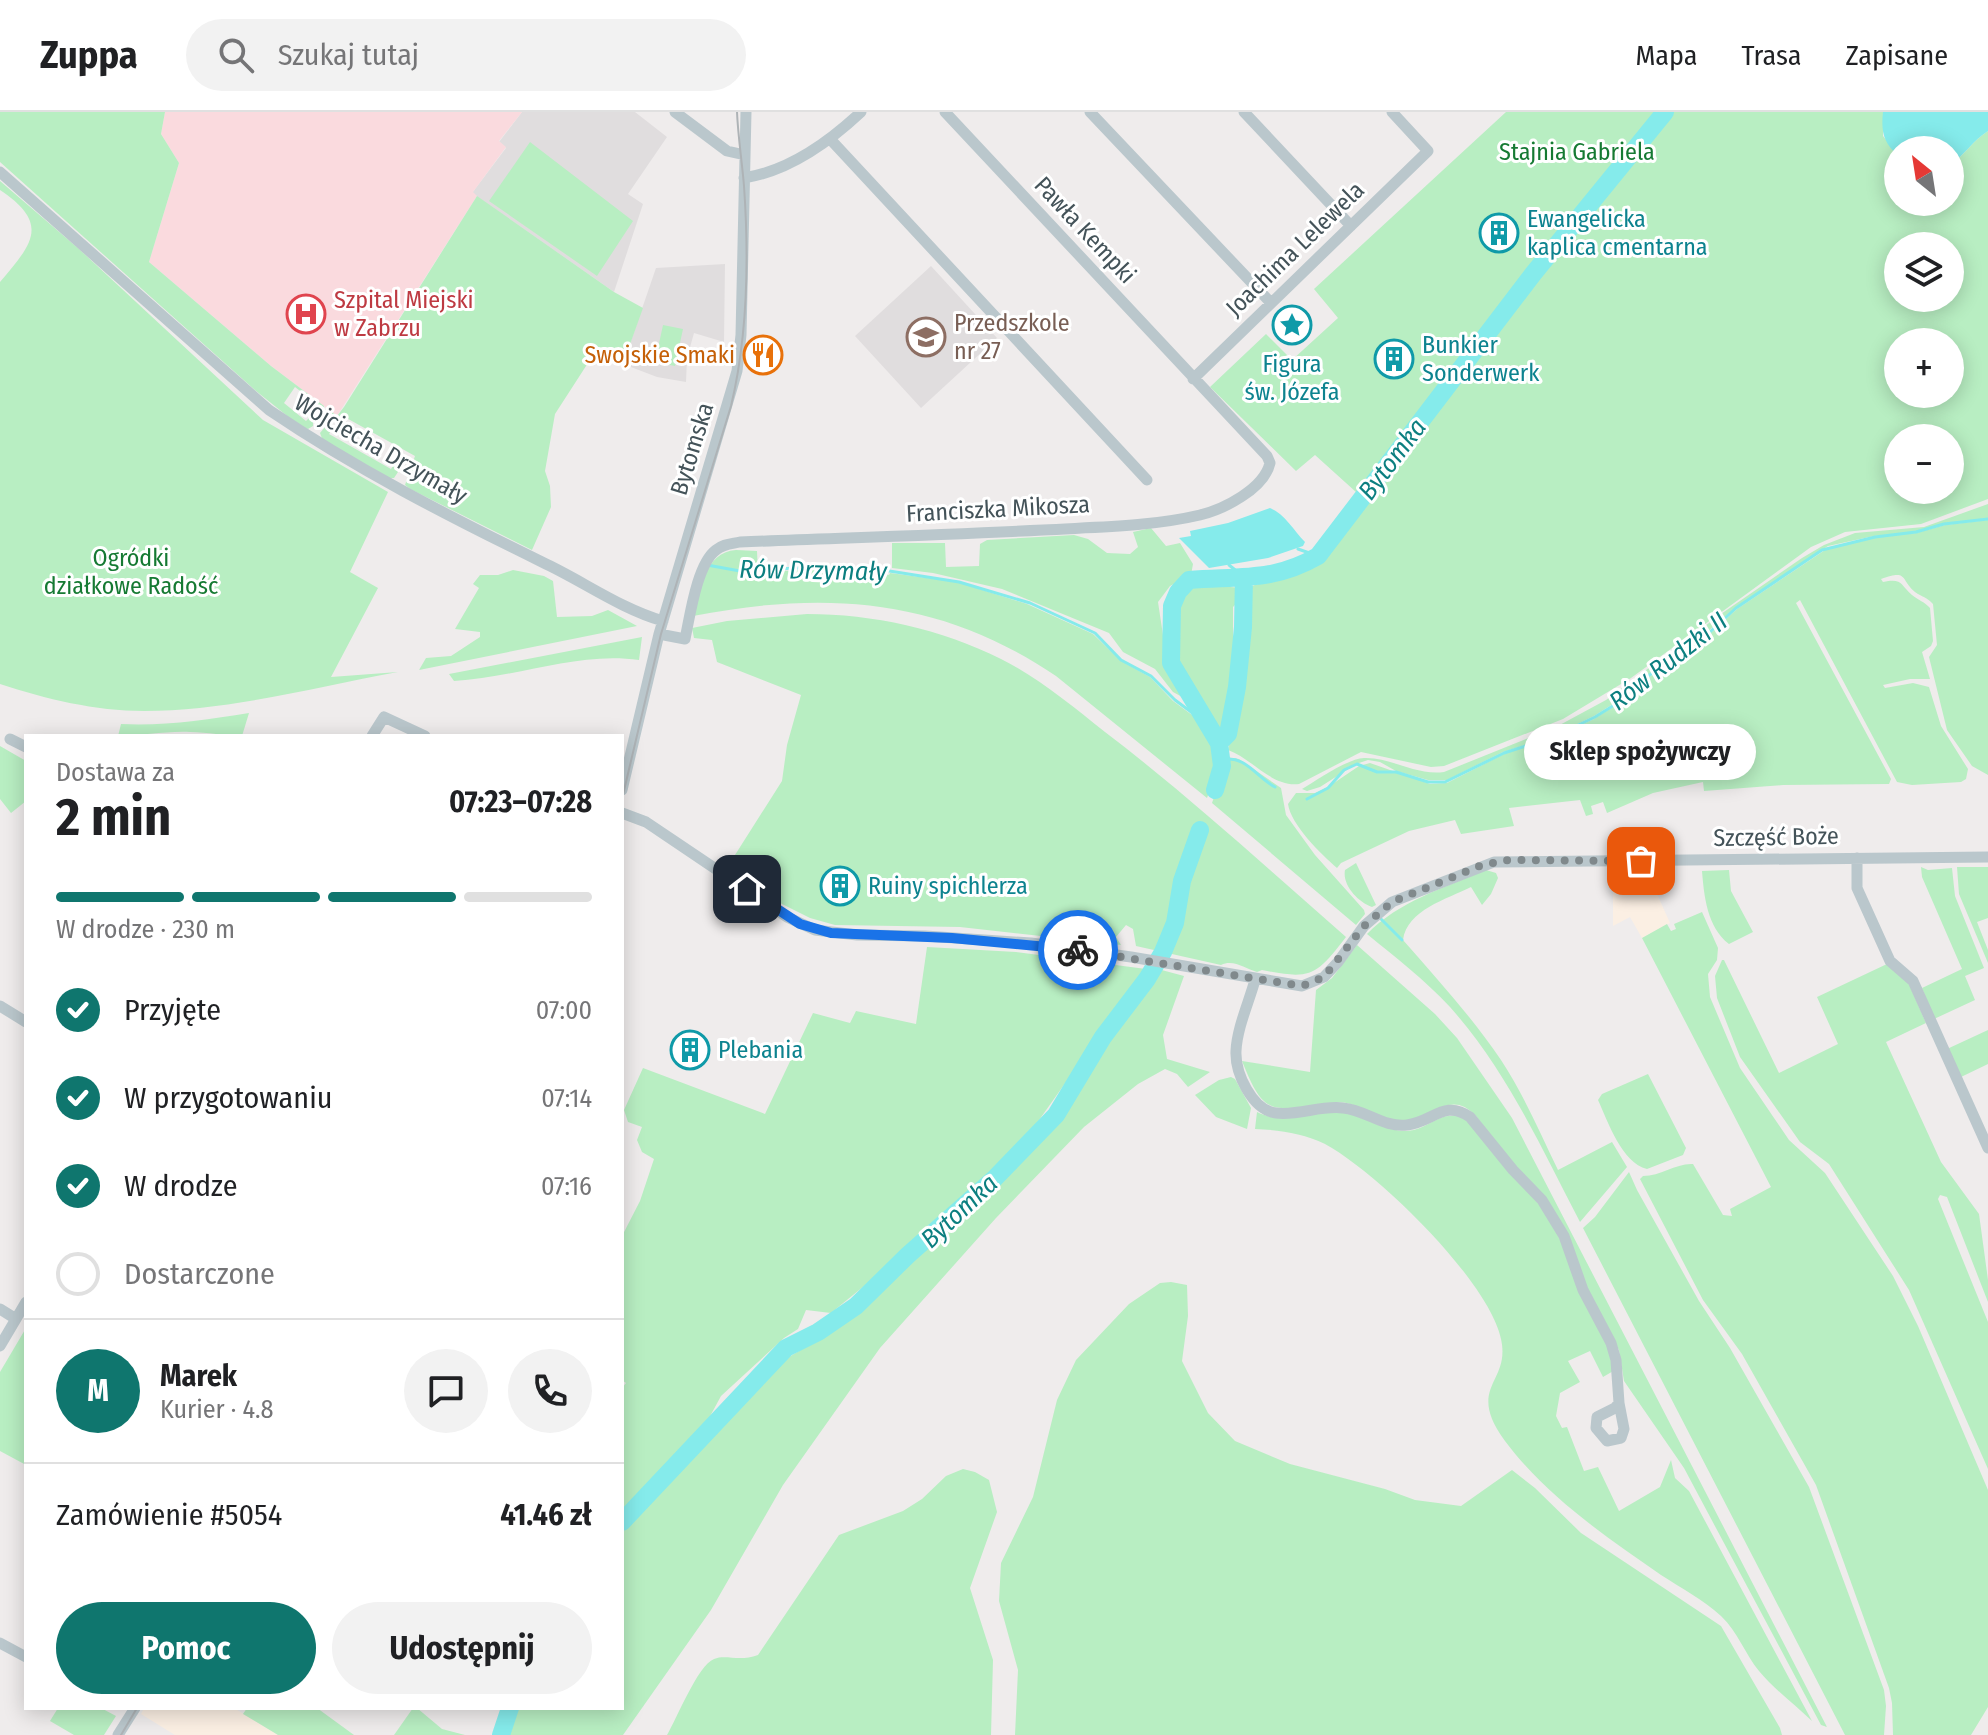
<!DOCTYPE html>
<html lang="pl">
<meta charset="utf-8">
<style>
body{margin:0;font-family:"Fira Sans Condensed",sans-serif;background:#f2f2f2;color:#202124;height:100vh;display:flex;flex-direction:column;font-size:30px;white-space:nowrap}
*{box-sizing:border-box;margin:0}
p{font-size:26px;color:#757577}
.icon{flex:none;width:44px;height:44px;fill:none;stroke:currentColor;stroke-width:2;stroke-linecap:round;stroke-linejoin:round}
.map{position:relative;flex:1;overflow:hidden}
.panel{position:absolute;left:24px;top:622px;width:600px;height:976px;display:flex;flex-direction:column;background:#fff;border-radius:0px;box-shadow:0 4px 20px #0003}
.panel>*{flex:none}
.needle{width:52px;rotate:330deg}
.tools{position:absolute;left:1884px;top:24px;display:grid;gap:16px}
.tools a{display:grid;place-items:center;width:80px;height:80px;border-radius:50%;background:#fff;box-shadow:0 4px 20px #0003;font-size:40px}
.pin{position:absolute;display:grid;place-items:center;width:68px;height:68px;color:#fff;margin:-34px;border-radius:16px;box-shadow:0 4px 12px #0006}
.courier{position:absolute;display:grid;place-items:center;width:80px;height:80px;margin:-40px;border:6px solid #1a73e8;border-radius:50%;background:#fff;color:#222;box-shadow:0 2px 10px #0007}
.bubble{position:absolute;height:56px;border-radius:28px;background:#fff;box-shadow:0 4px 20px #0003;font-size:26px;font-weight:700;line-height:56px;text-align:center}
.overview em{font-style:normal;font-weight:700}
.overview div{display:flex;flex-direction:column-reverse}
.overview{display:flex;align-items:center;justify-content:space-between;height:136px;padding:0 32px}
h1{font-size:52px;font-weight:700;line-height:60px}
.bar{display:grid;grid-template-columns:repeat(4,1fr);gap:12px 8px;align-content:center;height:96px;padding:0 32px}
.bar i{height:10px;border-radius:6px;background:#e0e0e0}
.bar .selected{background:#0f766e}
.bar p{grid-column:span 4}
.line{display:flex;align-items:center;gap:20px;padding:0 32px;border-top:2px solid #e0e0e0}
.line div{flex:1}
.round{display:grid;place-items:center;flex:none;width:84px;height:84px;border-radius:42px;background:#f2f2f2}
ol{padding:0 32px;list-style:none}
li{display:flex;align-items:center;gap:24px;height:88px}
li p{margin-inline-start:auto}
li .icon{padding:8px;border-radius:50%;background:#0f766e;color:#fff;stroke-width:4}
li:last-child{color:#757577}
li i{width:44px;height:44px;border:4px solid #e0e0e0;border-radius:50%}
.primary-button{display:flex;gap:16px;margin-top:auto;padding:16px 32px}
.primary-button a{flex:1;height:92px;border-radius:48px;background:#0f766e;color:#fff;font-size:32px;font-weight:700;line-height:92px;text-align:center}
.primary-button a+a{background:#f2f2f2;color:#202124}
header{display:flex;align-items:center;gap:48px;box-sizing:border-box;height:112px;padding:0 40px;background:#fff;border-bottom:2px solid #e0e0e0}
header strong{font-size:38px}
nav{display:flex;gap:44px;margin-inline-start:auto;font-size:28px}
.search{width:560px;height:72px;background:#f2f2f2;display:flex;align-items:center;gap:20px;box-sizing:border-box;padding:0 28px;border-radius:44px;color:#757577;font-size:30px}
.map>svg:first-child{display:block}
.commercial{fill:#fbefe3}
.education{fill:#e0ddde}
.medical{fill:#fadade}
.green{fill:#b8eec2;fill-rule:evenodd}
.water{fill:#85ebeb}
.lines{fill:none;stroke-linecap:round;stroke-linejoin:round}
.stream{stroke:#85ebeb;stroke-width:3}
.river{stroke:#85ebeb;stroke-width:18}
.minor{stroke:#bac7cc;stroke-width:11}
.tram{stroke:#aeb3b6;stroke-width:2}
.done{stroke:#80898c;stroke-width:8;stroke-dasharray:0 14.4}
.route{stroke:#1a73e8;stroke-width:10}
.labels{text-anchor:middle;stroke-width:6;stroke-linejoin:round;paint-order:stroke}
.park-label{font-size:24px;fill:#167a33;stroke:#fff}
.culture-label{font-size:24px;fill:#0d838f;stroke:#fff;text-anchor:start}
.street-label{font-size:24px;fill:#445359;stroke:#fff}
.health-label{font-size:24px;fill:#be3a42;stroke:#fff;text-anchor:start}
.education-label{font-size:24px;fill:#785e54;stroke:#fff;text-anchor:start}
.food-label{font-size:24px;fill:#c56008;stroke:#fff;text-anchor:end}
.water-label{font-size:26px;font-style:italic;fill:#0c7f80;stroke:#fff}
</style>
<header>
<strong>Zuppa</strong>
<div class="search"><svg class="icon" aria-label="search" viewBox="0 0 24 24"><circle cx="10" cy="10" r="6"/><path d="M15 15l6 6"/></svg>Szukaj tutaj</div>
<nav><a>Mapa</a><a>Trasa</a><a>Zapisane</a></nav>
</header>
<div class="map">
<svg width="1988" height="1623" viewBox="0 0 1988 1623">
<rect width="100%" height="100%" fill="#efecec"/>
<path class="commercial" d="M1656,759L1657,782L1670,811L1642,826L1630,805L1613,814V760Z
M144,1596H234L278,1623H175L141,1602Z"/>
<path class="education" d="M522,0H635L667,25L628,82L643,92L614,180L472,81L506,36L499,30Z
M725,152L724,230L694,221L687,246L686,270L657,265L623,252L656,156Z
M931,154L997,226L921,296L855,224Z"/>
<path class="medical" d="M165,0H522L499,29L506,35L473,80L477,84L337,304L271,254L149,150L179,51L161,22Z"/>
<path class="green" d="M0,0H165L161,22L179,51L149,150L271,254L324,294L323,297H316L318,293L295,275L284,291L306,309L310,305L313,307V314L308,317L301,315L256,279L0,50Z
M1506,0H1659L1360,376L1356,380L1315,343L1296,359L1210,275L1266,222L1292,248L1338,206L1314,177Z
M1666,0H1883V24L1898,43V90H1950V53C1966,42 1972,29 1988,19V387L1921,412L1845,420L1811,435L1631,566L1563,607L1444,654L1431,655L1361,640L1299,672C1271,675 1253,647 1228,638L1241,578L1251,503L1246,480L1250,479V475C1275,464 1302,465 1323,445ZM1898,134H1950V186H1898ZM1898,230H1950V282H1898ZM1898,326H1950V378H1898Z
M530,30L633,109L597,164L489,89Z
M0,69L79,137L263,308L388,380L350,460L378,476L331,565L398,560C316,575 228,599 144,599C95,599 46,587 0,572V170C32,132 51,112 0,78Z
M477,84L614,180L643,196L623,252L597,237L555,302L545,359L550,374L551,395L532,438L410,377L405,373L415,344L341,303L337,309L331,304L332,300L337,304L344,295Z
M663,213L683,217L675,254L655,250Z
M325,315L333,316L329,322L391,357L395,351L398,360L394,366H389L323,329L320,321Z
M1988,392V406L1944,412L1916,420L1874,424L1828,434L1736,495L1691,534L1640,569L1627,583L1594,604L1553,624L1503,640L1447,668H1428L1396,659L1380,650L1368,648L1356,652L1320,675L1307,679L1302,677C1317,668 1347,647 1364,646C1391,645 1416,664 1444,660L1556,615L1606,588L1721,502L1802,446L1824,433L1855,421L1924,415Z
M1988,408V663L1972,654L1947,618L1929,545L1937,533L1933,492C1927,485 1922,485 1915,480C1900,468 1909,457 1881,467L1883,470C1903,466 1900,473 1912,483C1918,488 1925,490 1930,496L1933,529L1931,534L1922,540L1930,567H1910L1883,573L1885,576L1913,571L1929,575L1941,614L1968,657L1966,667L1961,670L1912,673L1897,670L1800,488L1796,491L1891,667L1889,672L1783,673L1704,679L1703,670L1653,681L1607,701L1603,690L1591,694L1593,702L1586,704L1580,688L1509,696L1514,714L1461,722L1455,708L1409,719L1341,751L1337,756C1321,742 1291,713 1288,692L1296,681H1315L1328,675L1359,654L1370,651L1430,672L1447,671L1504,642L1544,629L1594,607L1627,586L1646,567L1695,535L1737,497L1828,436L1875,425L1916,421L1945,413Z
M1151,416L1166,434L1180,431L1193,452L1191,463L1170,474L1158,490L1169,563L1184,586L1173,580L1155,557L1123,540L1109,521L1002,477L933,461L892,456V431H945L946,455L979,454L980,432L987,428L1074,423L1088,427L1107,441L1130,442L1138,435L1133,420Z
M736,438L757,439L758,460L860,456L889,463L890,461L957,470L1027,492L1093,522L1121,549L1150,565L1173,589L1207,614L1219,641L1218,656L1207,686L1056,564C941,486 826,478 693,504C700,480 704,440 736,438Z
M513,458L544,464L553,469L557,505L592,504L608,498L637,514L419,558L426,546L451,544L480,525V520L455,517L479,476L473,472L480,463H498Z
M1189,471L1241,476V486L1233,495V551L1223,618L1220,619L1177,554L1175,539L1177,491Z
M807,502C873,502 941,517 1001,547C1039,566 1072,594 1105,620C1189,684 1267,756 1346,825C1316,864 1311,868 1262,858L1257,860C1245,857 1234,847 1221,853L1136,834L1133,817L1126,813L1116,825L1121,833L960,815L835,813L810,806L782,792L728,754L782,669L787,633L801,583L717,550L712,528L694,526L692,516L727,509Z
M642,525L639,548C578,539 515,566 454,569L449,562Z
M249,601L242,624C224,624 208,620 190,620C165,619 142,624 118,624L121,612C165,614 206,608 249,601Z
M0,634L26,649V689L11,701L0,687Z
M1224,645L1239,647L1281,676L1286,703L1315,743L1364,798L1365,802L1356,813L1212,691L1225,653Z
M1356,751L1376,793L1372,795C1358,790 1342,773 1345,758Z
M1921,755L1928,758L1952,756L1955,784L1984,856L1965,864L1975,888L1934,907L1922,876L1962,857L1922,765Z
M1957,755H1988V806L1977,810L1988,838V851L1959,782Z
M1486,758L1496,761L1498,766L1491,782L1482,793L1471,775C1447,787 1407,798 1403,828C1437,867 1472,905 1501,948C1524,983 1540,1021 1558,1058L1612,1030L1627,1055L1580,1110C1541,1035 1507,959 1450,895C1425,868 1395,845 1367,822C1399,789 1444,776 1486,758Z
M1729,758L1731,779L1753,820L1729,832C1707,815 1704,784 1702,759Z
M1702,800L1718,836L1717,848L1708,862L1710,885L1740,956L1789,1028L1825,1061L1893,1164L1918,1214L1988,1378V1595L1971,1623H1893L1892,1591L1889,1576L1816,1373L1742,1242L1703,1188L1640,1067L1643,1064C1661,1064 1676,1051 1693,1052L1723,1103L1732,1104L1730,1097L1771,1075L1642,826L1667,812L1671,819L1676,817L1674,812Z
M1357,833L1435,902L1457,926L1512,1006L1827,1615L1821,1613L1684,1356L1624,1269L1619,1238L1592,1187L1568,1129L1476,1004C1451,977 1434,1005 1409,1010C1389,1013 1368,997 1350,992C1342,989 1334,991 1326,992C1270,999 1264,1004 1242,949L1310,960L1316,878L1332,866Z
M927,835L1016,840L1146,857L1032,1018L1004,1048L891,1152L831,1201L806,1198L798,1217L784,1226L721,1284L708,1308L670,1356L622,1400V1276L626,1271L622,1268V1124L640,1089L654,1047L642,1040L637,1028L642,1015L628,1010L624,998L643,956L765,1002L813,901L850,911L856,899L916,912Z
M1722,848H1724L1779,961L1838,932L1817,885L1887,852L1909,872L1926,911L1886,930L1941,1050L1979,1102L1988,1168V1190L1947,1085L1940,1083L1938,1087L1988,1210V1357L1909,1178L1829,1052L1800,1030L1740,945L1717,886L1715,864Z
M1158,857L1184,864L1163,923L1167,947L1210,960L1188,975L1177,962L1165,957L1138,972L1084,1015L996,1106L880,1236L783,1373L711,1498L623,1623H507L516,1596H622V1419L781,1250L862,1200L897,1162L970,1098L1026,1040L1060,1003L1106,928Z
M1988,918V952L1961,965L1947,937Z
M1648,962L1686,1036L1683,1043L1647,1057C1622,1051 1608,1010 1598,988L1602,982Z
M1231,965L1235,967L1251,996L1247,1017L1216,1005L1195,983L1219,968Z
M1257,1000C1284,1014 1313,998 1342,1000C1364,1001 1385,1020 1407,1019C1431,1017 1438,997 1465,1006L1549,1104L1607,1229L1615,1258L1603,1265L1590,1239L1568,1249L1580,1270L1560,1281L1556,1304L1562,1316L1567,1315L1584,1359L1598,1355L1619,1399L1660,1375L1671,1348L1675,1366L1689,1379L1812,1609C1795,1593 1774,1577 1759,1559C1745,1542 1738,1520 1721,1504C1704,1488 1681,1476 1661,1463C1605,1424 1547,1385 1505,1329C1465,1274 1511,1272 1501,1227C1489,1169 1377,1060 1325,1032C1303,1021 1279,1018 1255,1017Z
M1629,1060L1637,1078L1699,1189L1730,1236L1809,1375L1884,1578L1886,1594L1884,1623H1845L1583,1116L1595,1105Z
M1171,1170L1187,1173L1188,1204L1182,1249L1208,1301L1235,1329L1290,1352L1385,1377L1415,1388L1461,1394L1512,1358L1535,1376L1581,1421L1721,1514L1780,1616L1782,1623H1015L1018,1558L999,1489L1001,1451L1033,1385L1057,1288L1076,1248L1129,1192L1160,1171Z
M26,1216V1353L0,1339V1260Z
M963,1357L975,1360L989,1368L997,1400L970,1476L993,1548L991,1623H667C677,1606 698,1553 714,1547C726,1542 739,1550 758,1543L839,1423L903,1399L922,1387L946,1364Z
M58,1596H101L116,1604L104,1623H74L50,1609Z
M247,1596H317L354,1623H278L243,1602Z
M413,1596H417L442,1617L465,1623H394Z"/>
<path class="water" d="M1883,0H1988V19C1972,29 1966,42 1950,53V38H1898V43C1883,31 1881,18 1883,0Z
M1270,396C1285,402 1294,419 1305,430L1303,434L1268,446L1209,456L1179,426L1191,424L1190,419L1228,411Z"/>
<g class="lines">
<path class="stream" d="M1298,437L1318,444
M707,453L740,459L837,454L883,458L959,470L1030,491L1095,521L1121,548L1151,564L1175,588L1210,614
M1229,453L1244,465
M1222,648C1245,642 1257,666 1275,675
M1307,687L1328,676L1344,658L1357,652L1377,660H1396L1428,670H1445L1504,641L1553,625L1595,605L1627,585L1645,566L1698,531L1736,496L1822,438L1875,425L1916,420L1944,412L1988,407
M1381,807L1402,828"/>
<path class="river" d="M1219,631L1228,622L1237,575L1243,515L1244,465
M1215,678L1222,654L1219,631L1171,551L1172,494L1178,480L1189,468C1239,464 1273,470 1318,444L1533,162L1665,0
M622,1410L786,1236L818,1220L856,1194L908,1143L995,1066L1056,1003L1103,925L1147,867L1163,840L1175,811L1182,769L1200,718
M501,1623L510,1596"/>
<path class="minor" d="M675,0L727,39L745,43
M1090,0L1271,191
M1244,0L1351,114
M831,28L1147,368
M0,60L269,298C356,357 448,404 542,450C583,469 619,496 663,509
M744,66C789,59 829,30 861,0
M1193,267L1428,39L1392,0
M659,522L685,527C690,504 697,452 716,438C723,432 731,432 740,430C841,426 942,423 1043,418C1094,415 1149,415 1200,403C1224,397 1264,377 1270,351L1267,344L945,0
M372,624L384,605L425,624
M10,627L26,635
M622,678L659,522L737,259L741,223L746,0
M622,701L646,710L787,805L815,818L857,823L925,824L1031,831L1131,845L1302,874L1324,865L1338,850L1364,814L1392,790L1494,750L1988,745
M1857,746V776L1890,849L1913,869L1988,1036
M1255,868C1249,890 1237,916 1236,939C1235,961 1252,998 1276,1001C1298,1004 1321,993 1343,996C1366,998 1384,1016 1407,1013C1433,1010 1444,987 1470,1005L1513,1058L1542,1088L1564,1124L1583,1178L1611,1231L1616,1248L1619,1291L1624,1317L1621,1326L1607,1329L1596,1316L1597,1305L1615,1296L1619,1291
M0,894L26,910
M0,1197L16,1207
M0,1234L26,1190
M0,1531L26,1545
M118,1623L135,1596"/>
<path class="tram" d="M622,687L661,522L731,294C748,223 749,146 744,74C742,49 738,25 737,0
M121,1623L137,1596"/>
</g>
<g class="lines">
<path class="done" d="M1078,838L1302,874L1324,865L1364,814L1392,790L1482,753L1508,748L1641,749"/>
<path class="route" d="M747,777L800,812L831,821L952,826L1078,838"/>
</g>
<defs>
<symbol id="building-ring" viewBox="-11 -11 22 22"><circle r="9.5" fill="#fff" stroke="#0f9aa8" stroke-width="1.5"/><path d="M-4-6H4V6H1V3H-1V6H-4ZM-2.5-4.3h1.7v1.8h-1.7ZM.8-4.3h1.7v1.8H.8ZM-2.5-1h1.7V.8h-1.7ZM.8-1h1.7V.8H.8Z" fill="#0f9aa8"/></symbol>
<symbol id="hospital-ring" viewBox="-11 -11 22 22"><circle r="9.5" fill="#fff" stroke="#e0444e" stroke-width="1.5"/><path d="M-5-5h3v3.5h4V-5h3V5h-3V1.5h-4V5h-3Z" fill="#e0444e"/></symbol>
<symbol id="sight-ring" viewBox="-11 -11 22 22"><circle r="9.5" fill="#fff" stroke="#0f9aa8" stroke-width="1.5"/><path d="M0-6L1.8-2.2L6-1.7L2.9 1.2L3.7 5.4L0 3.3L-3.7 5.4L-2.9 1.2L-6-1.7L-1.8-2.2Z" fill="#0f9aa8"/></symbol>
<symbol id="school-ring" viewBox="-11 -11 22 22"><circle r="9.5" fill="#fff" stroke="#8d6e63" stroke-width="1.5"/><path d="M0-5L7-2L0 1L-7-2ZM-4 1L0 2.5L4 1V4Q0 6-4 4Z" fill="#8d6e63"/></symbol>
<symbol id="restaurant-ring" viewBox="-11 -11 22 22"><circle r="9.5" fill="#fff" stroke="#e8710a" stroke-width="1.5"/><path d="M-5-6h1v4h1v-4h1v4h1v-4h1v5L-1.5 .5V6h-2V.5L-5-1ZM5-6V6H3V1.5H1.5Q1.5-4 5-6Z" fill="#e8710a"/></symbol>
</defs>
<g fill-rule="evenodd">
<use href="#building-ring" x="1477" y="99" width="44" height="44"/>
<use href="#hospital-ring" x="284" y="180" width="44" height="44"/>
<use href="#sight-ring" x="1270" y="191" width="44" height="44"/>
<use href="#school-ring" x="904" y="203" width="44" height="44"/>
<use href="#restaurant-ring" x="741" y="221" width="44" height="44"/>
<use href="#building-ring" x="1372" y="225" width="44" height="44"/>
<use href="#building-ring" x="818" y="752" width="44" height="44"/>
<use href="#building-ring" x="668" y="916" width="44" height="44"/>
</g>
<g class="labels">
<g class="park-label">
<text x="1577" y="48">Stajnia Gabriela</text>
<text x="131" y="454">Ogródki<tspan x="131" dy="28">działkowe Radość</tspan></text>
</g>
<g class="culture-label">
<text x="1527" y="115">Ewangelicka<tspan x="1527" dy="28">kaplica cmentarna</tspan></text>
<text x="1422" y="241">Bunkier<tspan x="1422" dy="28">Sonderwerk</tspan></text>
<text x="1292" y="260" text-anchor="middle">Figura<tspan x="1292" dy="28">św. Józefa</tspan></text>
<text x="868" y="782">Ruiny spichlerza</text>
<text x="718" y="946">Plebania</text>
</g>
<g class="street-label">
<text transform="translate(1085 118) rotate(47)" y="8">Pawła Kempki</text>
<text transform="translate(1295 137) rotate(-44)" y="8">Joachima Lelewela</text>
<text transform="translate(381 337) rotate(30)" y="8">Wojciecha Drzymały</text>
<text transform="translate(692 337) rotate(-73)" y="8">Bytomska</text>
<text transform="translate(998 397) rotate(-3)" y="8">Franciszka Mikosza</text>
<text transform="translate(1776 725) rotate(-1)" y="8">Szczęść Boże</text>
</g>
<g class="health-label">
<text x="334" y="196">Szpital Miejski<tspan x="334" dy="28">w Zabrzu</tspan></text>
</g>
<g class="education-label">
<text x="954" y="219">Przedszkole<tspan x="954" dy="28">nr 27</tspan></text>
</g>
<g class="food-label">
<text x="735" y="251">Swojskie Smaki</text>
</g>
<g class="water-label">
<text transform="translate(1392 347) rotate(-53)" y="9">Bytomka</text>
<text transform="translate(813 458) rotate(1)" y="9">Rów Drzymały</text>
<text transform="translate(1668 549) rotate(-38)" y="9">Rów Rudzki II</text>
<text transform="translate(959 1099) rotate(-43)" y="9">Bytomka</text>
</g>
</g>
</svg>
<div class="tools">
<a><svg class="needle" viewBox="-14 -14 28 28"><path d="M0-13l5 13h-10z" fill="#e53935"/><path d="M0 13l5-13h-10z" fill="#757577"/></svg></a>
<a><svg class="icon" aria-label="layers" viewBox="0 0 24 24"><path d="M12 4l9 5-9 5-9-5zM3 14l9 5 9-5"/></svg></a>
<a>+</a>
<a>−</a>
</div>
<div class="pin" style="left:1641px;top:749px;background:#ea580c"><svg class="icon" aria-label="bag" viewBox="0 0 24 24"><path d="M5 8h14l-1 12H6zM9 8a3 3 0 0 1 6 0"/></svg></div>
<div class="pin" style="left:747px;top:777px;background:#1f2937"><svg class="icon" aria-label="home" viewBox="0 0 24 24"><path d="M3 11l9-7 9 7M6 9v11h12V9"/></svg></div>
<div class="courier" style="left:1078px;top:838px"><svg class="icon" aria-label="bike" viewBox="0 0 24 24"><circle cx="6" cy="16" r="4"/><circle cx="18" cy="16" r="4"/><path d="M6 16l4-8h5l3 8M10 8l3 8H6M13 5h3"/></svg></div>
<div class="bubble" style="left:1524px;top:612px;width:232px">Sklep spożywczy</div>
<section class="panel">
<div class="overview"><div><h1>2 min</h1><p>Dostawa za</p></div><em>07:23–07:28</em></div>
<div class="bar"><i class="selected"></i><i class="selected"></i><i class="selected"></i><i></i><p>W drodze · 230 m</p></div>
<ol>
<li><svg class="icon" aria-label="check" viewBox="0 0 24 24"><path d="M5 12l5 5 9-10"/></svg>Przyjęte<p>07:00</p></li>
<li><svg class="icon" aria-label="check" viewBox="0 0 24 24"><path d="M5 12l5 5 9-10"/></svg>W przygotowaniu<p>07:14</p></li>
<li><svg class="icon" aria-label="check" viewBox="0 0 24 24"><path d="M5 12l5 5 9-10"/></svg>W drodze<p>07:16</p></li>
<li><i></i>Dostarczone</li>
</ol>
<div class="line" style="height:144px"><b class="round" style="background:#0f766e;color:#fff">M</b><div><b>Marek</b><p>Kurier · 4.8</p></div><a class="round"><svg class="icon" aria-label="chat" viewBox="0 0 24 24"><path d="M4 5h16v11H9l-5 4z"/></svg></a><a class="round"><svg class="icon" aria-label="phone" viewBox="0 0 24 24"><path d="M5 4h4l2 5-3 2q2 4 5 5l2-3 5 2v4C11 20 4 13 5 4z"/></svg></a></div>
<div class="line" style="height:104px"><div>Zamówienie #5054</div><b>41.46 zł</b></div>
<div class="primary-button"><a>Pomoc</a><a>Udostępnij</a></div>
</section>
</div>
